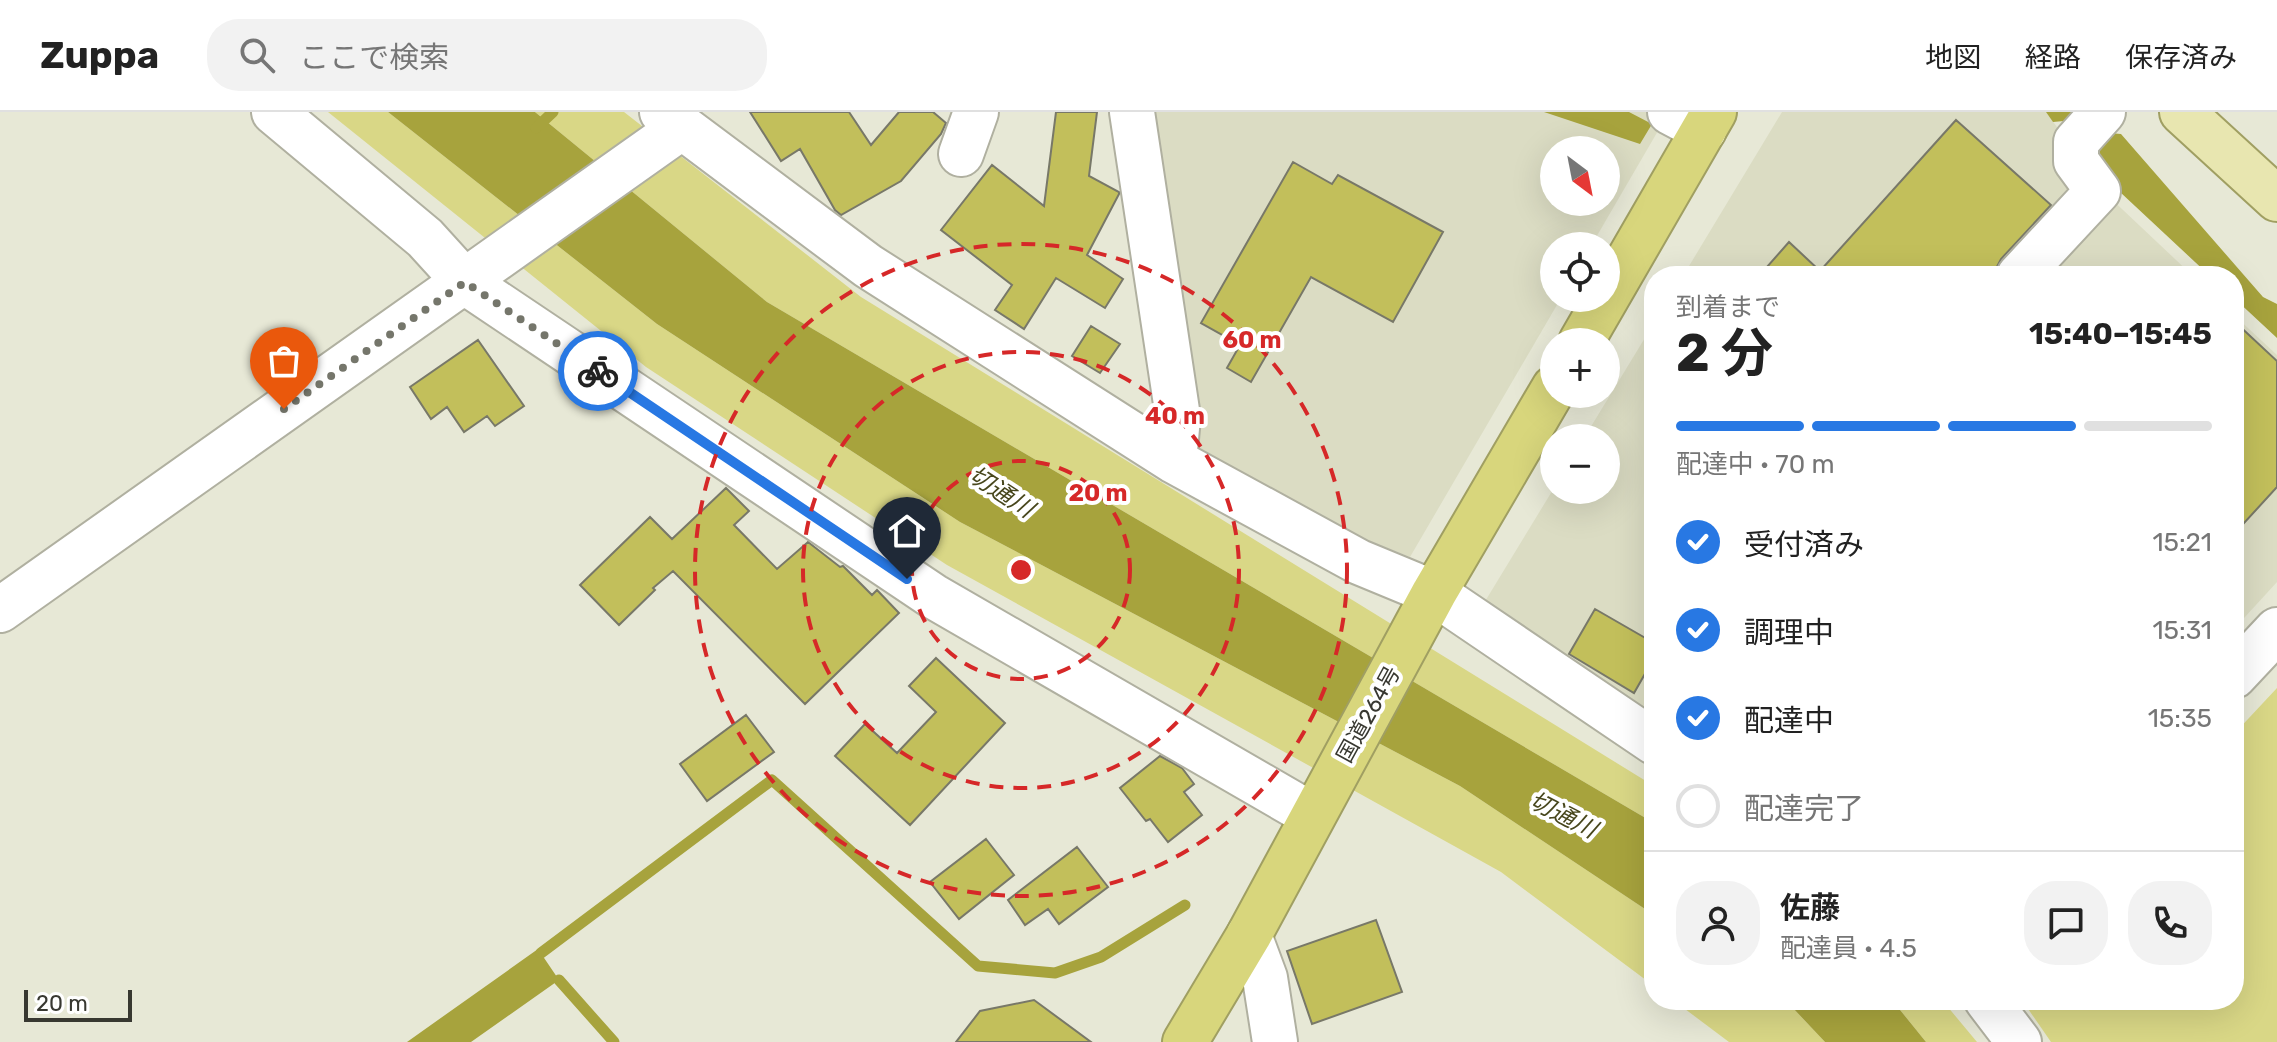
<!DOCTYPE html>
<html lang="ja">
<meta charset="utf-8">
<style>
body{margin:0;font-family:Rubik,"Noto Sans JP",sans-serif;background:#f2f2f2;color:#222;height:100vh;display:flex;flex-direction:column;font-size:30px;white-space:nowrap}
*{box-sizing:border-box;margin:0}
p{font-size:26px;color:#767676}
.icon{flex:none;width:44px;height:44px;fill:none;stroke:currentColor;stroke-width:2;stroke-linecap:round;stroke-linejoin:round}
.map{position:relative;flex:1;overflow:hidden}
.side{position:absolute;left:1644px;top:154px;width:600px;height:744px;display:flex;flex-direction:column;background:#fff;border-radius:32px;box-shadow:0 8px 32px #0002}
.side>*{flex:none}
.needle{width:52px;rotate:148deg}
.tools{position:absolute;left:1540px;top:24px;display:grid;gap:16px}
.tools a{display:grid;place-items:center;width:80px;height:80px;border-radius:50%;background:#fff;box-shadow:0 8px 32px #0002;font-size:40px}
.scale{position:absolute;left:24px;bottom:20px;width:108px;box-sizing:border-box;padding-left:8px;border:4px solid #383831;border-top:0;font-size:22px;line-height:28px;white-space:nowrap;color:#383831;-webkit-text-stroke:6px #fff;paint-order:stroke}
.pin{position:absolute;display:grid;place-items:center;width:68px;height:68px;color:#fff;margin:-82px -34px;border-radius:50% 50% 50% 0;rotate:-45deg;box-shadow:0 0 8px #0007}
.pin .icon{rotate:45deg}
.courier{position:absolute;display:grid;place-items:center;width:80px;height:80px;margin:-40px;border:6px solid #2878e3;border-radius:50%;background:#fff;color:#222;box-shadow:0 2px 10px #0007}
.overview em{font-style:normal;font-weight:700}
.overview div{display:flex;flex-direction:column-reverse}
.overview{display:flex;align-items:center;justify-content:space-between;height:136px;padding:0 32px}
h1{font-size:52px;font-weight:700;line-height:60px}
.bar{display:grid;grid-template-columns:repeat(4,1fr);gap:12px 8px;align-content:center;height:96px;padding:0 32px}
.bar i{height:10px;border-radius:6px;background:#e0e0e0}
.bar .current{background:#2878e3}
.bar p{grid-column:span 4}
.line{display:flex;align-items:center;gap:20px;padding:0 32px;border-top:2px solid #e0e0e0}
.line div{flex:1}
.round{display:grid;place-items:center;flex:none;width:84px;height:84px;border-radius:32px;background:#f2f2f2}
ol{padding:0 32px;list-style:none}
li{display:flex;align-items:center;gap:24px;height:88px}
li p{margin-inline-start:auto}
li .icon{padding:8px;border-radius:50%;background:#2878e3;color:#fff;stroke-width:4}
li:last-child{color:#767676}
li i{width:44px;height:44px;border:4px solid #e0e0e0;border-radius:50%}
header{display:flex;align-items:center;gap:48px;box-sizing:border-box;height:112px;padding:0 40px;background:#fff;border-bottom:2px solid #e0e0e0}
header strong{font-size:38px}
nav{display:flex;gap:44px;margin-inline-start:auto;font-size:28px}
.search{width:560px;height:72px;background:#f2f2f2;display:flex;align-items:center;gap:20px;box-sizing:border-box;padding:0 28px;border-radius:32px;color:#767676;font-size:30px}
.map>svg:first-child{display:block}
.built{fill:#dbdcc3;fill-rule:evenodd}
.green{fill:#d9d786}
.water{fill:#a7a33d}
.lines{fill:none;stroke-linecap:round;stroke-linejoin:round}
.stream{stroke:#a7a33d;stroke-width:11}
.building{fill:#c2bf5b;stroke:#787868;stroke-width:2}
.minor-casing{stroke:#b0b0a0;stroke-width:48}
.major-casing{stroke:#a09f62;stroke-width:48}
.highway-casing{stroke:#a09f62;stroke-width:48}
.minor{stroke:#fff;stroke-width:44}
.major{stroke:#e8e6b0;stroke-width:44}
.highway{stroke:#d8d67c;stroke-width:44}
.done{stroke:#75766b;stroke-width:8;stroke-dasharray:0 14.4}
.route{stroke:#2878e3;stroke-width:10}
.ring{fill:none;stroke:#d62828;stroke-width:4;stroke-dasharray:14 10}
.labels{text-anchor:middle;stroke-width:8;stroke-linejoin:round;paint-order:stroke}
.street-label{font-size:22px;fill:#383831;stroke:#fff}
.water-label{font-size:24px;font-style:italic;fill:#48471d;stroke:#fff}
.centre{fill:#d62828;stroke:#fff;stroke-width:4}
.ring-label{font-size:24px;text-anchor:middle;font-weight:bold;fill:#d62828;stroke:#fff;stroke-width:8;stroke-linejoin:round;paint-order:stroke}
</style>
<header>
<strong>Zuppa</strong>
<div class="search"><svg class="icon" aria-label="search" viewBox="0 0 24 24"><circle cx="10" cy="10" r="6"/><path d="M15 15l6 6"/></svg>ここで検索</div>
<nav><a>地図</a><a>経路</a><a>保存済み</a></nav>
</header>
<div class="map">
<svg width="2277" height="930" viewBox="0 0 2277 930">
<rect width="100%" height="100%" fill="#e7e8d6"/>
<path class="built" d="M1149,0H1669L1591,134H1554V186H1561L1410,445L1341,418L1193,334ZM1554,38H1606V90H1554Z
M1782,0H2046L2105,81L2193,164H1683Z
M2234,203L2277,243V470L2234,517Z
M1654,211V610L1484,491L1554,376L1606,378V326H1584Z"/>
<path class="green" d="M328,0H388L657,212L960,410L1460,674L1654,803V874L1501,760L947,453L646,255Z
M535,0H624L861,185L1654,674V711L767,190Z
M2277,576V930H2051L2022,888H2234V622Z
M1673,888H1782L1792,895L1825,930H1729Z
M1892,888H1942L1977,930H1926Z"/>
<path class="water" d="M388,0H535L767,190L1654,711V803L1460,674L960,410L657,212Z
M1544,0H1629L1652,12L1640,32Z
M2046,0H2088L2109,21L2121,22L2263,185L2277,192V226L2234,186V164H2210L2105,66L2095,43L2064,9L2053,10Z
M538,837L559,868L471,930H407Z
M1782,888H1892L1926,930H1825L1792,895Z"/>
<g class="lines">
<path class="stream" d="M536,16L553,0
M541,841L772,668L978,854L1055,861L1101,845L1185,793
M559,868L614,930"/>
</g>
<path class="building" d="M750,0H849L871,33L899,0H933L946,11L941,22L901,69L841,103L835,98L800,37L781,49Z
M1056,0H1097L1089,64L1119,80V82L1087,143L1123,167L1105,196L1056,166L1024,217L995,198L1012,173L941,118L992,53L1044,94Z
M1956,8L2051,93L2001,147L1992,164H1759L1789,130L1820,159Z
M1293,50L1332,72L1338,63L1443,120L1393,210L1311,165L1251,270L1227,256L1240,233L1201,211Z
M2234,209L2277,249V375L2234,422Z
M1091,214L1120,232L1100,261L1072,244Z
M478,228L524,294L495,314L487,304L464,320L447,295L431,307L410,275Z
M726,376L749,399L734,413L777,457L808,430L840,455L843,454L872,483L877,478L899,501L805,592L673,459L653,476L655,478L619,513L580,473L650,405L672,427Z
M1595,497L1654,531V546L1634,581L1569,542Z
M936,546L1005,611L910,713L835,644L865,612L897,641L936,600L909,574Z
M746,603L774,640L707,689L680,652Z
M1160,644L1182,656L1194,672L1184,680L1202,703L1168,730L1150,707L1146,709L1120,676Z
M986,727L1014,763L959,807L930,770Z
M1077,735L1108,775L1059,812L1048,797L1025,813L1008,788Z
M1376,808L1402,880L1312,912L1287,839Z
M1034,888L1091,930H956L980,899Z"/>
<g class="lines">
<defs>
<path id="minor" d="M274,0L425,126L465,170L933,484L1312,703
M662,0L868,154L1174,349L1359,450L1434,481L1654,630
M1132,0L1178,305L1174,349
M1670,0L1704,18
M961,42L976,0
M2019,164L2098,79L2076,49V30L2103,0
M0,498L682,15
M2234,564L2277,518
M1249,823L1265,866L1275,930
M1987,888L2019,930"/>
<path id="major" d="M2182,0L2277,87"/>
<path id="highway" d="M1581,230L1714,0
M1185,930L1249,823L1434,481L1554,276"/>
</defs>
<use href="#minor" class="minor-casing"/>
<use href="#major" class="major-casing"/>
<use href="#highway" class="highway-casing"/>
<use href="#minor" class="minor"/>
<use href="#major" class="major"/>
<use href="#highway" class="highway"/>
</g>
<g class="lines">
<path class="done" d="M284,297L465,170L598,259"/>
<path class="route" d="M598,259L907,467"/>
</g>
<g class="ring">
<circle cx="1021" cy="458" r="109"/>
<circle cx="1021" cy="458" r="218"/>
<circle cx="1021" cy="458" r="326"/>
</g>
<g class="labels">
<g class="street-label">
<text transform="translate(1368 602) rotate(-61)" y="8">国道264号</text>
</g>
<g class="water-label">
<text transform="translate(1001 380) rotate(33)" y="8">切通川</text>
<text transform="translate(1563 703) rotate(27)" y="8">切通川</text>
</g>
</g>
<circle cx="1021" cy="458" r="12" class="centre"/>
<g class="ring-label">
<text x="1252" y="236">60 m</text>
<text x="1175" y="312">40 m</text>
<text x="1098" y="389">20 m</text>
</g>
</svg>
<div class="tools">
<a><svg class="needle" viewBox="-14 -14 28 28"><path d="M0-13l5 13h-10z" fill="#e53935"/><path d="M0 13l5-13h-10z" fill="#767676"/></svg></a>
<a><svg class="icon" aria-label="locate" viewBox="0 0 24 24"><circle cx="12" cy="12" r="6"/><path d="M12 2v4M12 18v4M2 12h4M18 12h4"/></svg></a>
<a>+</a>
<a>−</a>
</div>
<div class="scale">20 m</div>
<div class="pin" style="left:284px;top:297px;background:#ea580c"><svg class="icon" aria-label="bag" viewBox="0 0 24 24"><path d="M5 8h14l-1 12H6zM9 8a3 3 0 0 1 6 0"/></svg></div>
<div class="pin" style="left:907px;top:467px;background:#1f2937"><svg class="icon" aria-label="home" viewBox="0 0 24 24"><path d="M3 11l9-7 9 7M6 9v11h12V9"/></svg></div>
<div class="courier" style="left:598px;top:259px"><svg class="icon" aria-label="bike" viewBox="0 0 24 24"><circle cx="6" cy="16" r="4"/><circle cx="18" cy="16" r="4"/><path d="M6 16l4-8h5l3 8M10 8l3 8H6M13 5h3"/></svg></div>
<section class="side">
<div class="overview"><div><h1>2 分</h1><p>到着まで</p></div><em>15:40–15:45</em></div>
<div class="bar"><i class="current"></i><i class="current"></i><i class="current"></i><i></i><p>配達中 · 70 m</p></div>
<ol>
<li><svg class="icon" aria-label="check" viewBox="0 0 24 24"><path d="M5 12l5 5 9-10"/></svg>受付済み<p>15:21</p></li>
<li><svg class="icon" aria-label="check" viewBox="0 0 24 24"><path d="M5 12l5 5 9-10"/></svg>調理中<p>15:31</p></li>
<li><svg class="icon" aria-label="check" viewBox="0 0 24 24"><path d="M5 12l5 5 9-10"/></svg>配達中<p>15:35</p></li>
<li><i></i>配達完了</li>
</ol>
<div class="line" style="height:144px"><a class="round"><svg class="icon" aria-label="person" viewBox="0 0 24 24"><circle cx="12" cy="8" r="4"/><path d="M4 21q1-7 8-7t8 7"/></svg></a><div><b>佐藤</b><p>配達員 · 4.5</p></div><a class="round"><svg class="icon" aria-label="chat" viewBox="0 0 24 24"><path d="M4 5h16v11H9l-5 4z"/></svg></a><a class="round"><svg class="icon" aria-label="phone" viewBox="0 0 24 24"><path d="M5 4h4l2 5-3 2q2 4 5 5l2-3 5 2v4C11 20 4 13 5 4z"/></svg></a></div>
</section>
</div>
